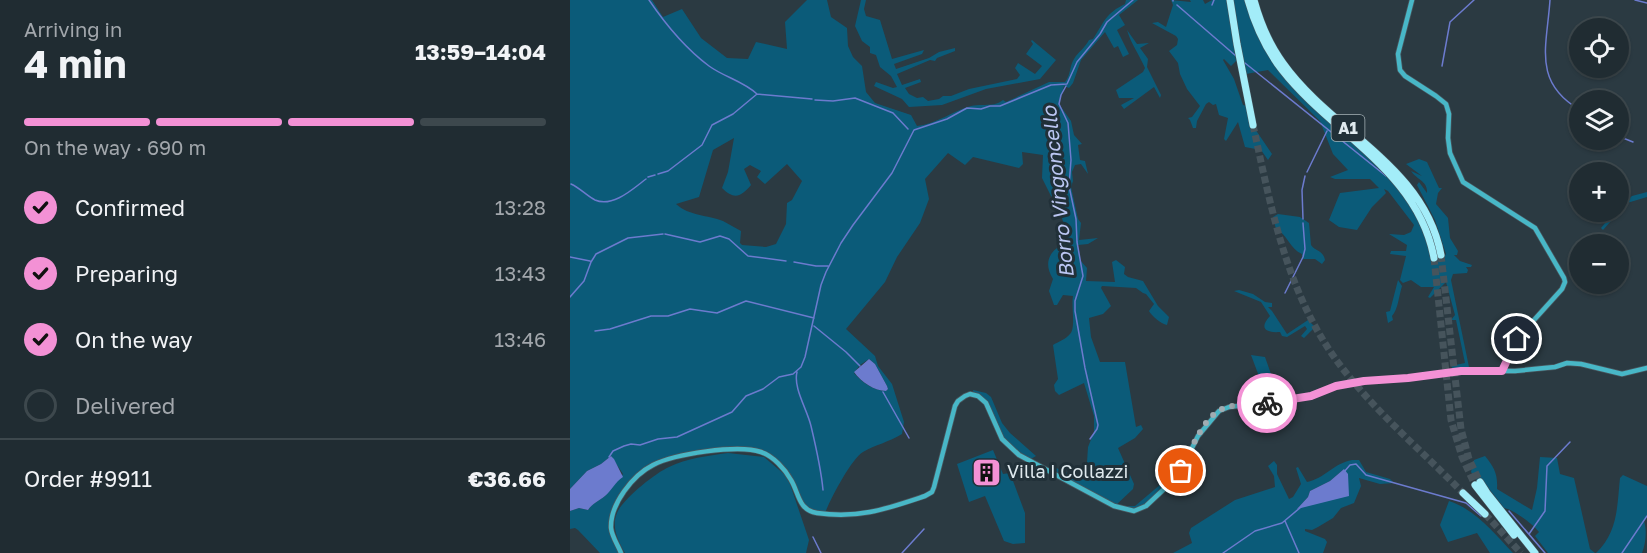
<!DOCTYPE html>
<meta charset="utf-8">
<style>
body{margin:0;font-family:"Golos Text",sans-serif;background:#28343a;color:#f1f3f6;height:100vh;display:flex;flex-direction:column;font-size:22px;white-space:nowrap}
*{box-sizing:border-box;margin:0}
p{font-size:20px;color:#a2a7ac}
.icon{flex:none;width:33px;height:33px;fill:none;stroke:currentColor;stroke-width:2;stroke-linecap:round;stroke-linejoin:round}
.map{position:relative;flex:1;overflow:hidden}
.drawer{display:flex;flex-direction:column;background:#202c32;width:570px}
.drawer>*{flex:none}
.fabs{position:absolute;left:999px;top:18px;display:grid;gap:12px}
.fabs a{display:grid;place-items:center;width:60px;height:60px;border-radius:50%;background:#202c32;box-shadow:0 2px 4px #0004,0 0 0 2px #3d484d;font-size:30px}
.pin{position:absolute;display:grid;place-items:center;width:51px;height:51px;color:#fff;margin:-26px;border:3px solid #fff;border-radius:50%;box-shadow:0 2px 6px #0007}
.courier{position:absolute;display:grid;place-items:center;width:60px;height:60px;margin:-30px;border:4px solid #f391d5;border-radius:50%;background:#fff;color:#222;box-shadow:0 2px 8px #0007}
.head em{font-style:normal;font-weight:700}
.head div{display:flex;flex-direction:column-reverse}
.head{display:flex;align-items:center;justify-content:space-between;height:102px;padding:0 24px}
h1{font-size:39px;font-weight:700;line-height:45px}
.bar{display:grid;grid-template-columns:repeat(4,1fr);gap:9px 6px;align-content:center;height:72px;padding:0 24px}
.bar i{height:8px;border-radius:4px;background:#3d484d}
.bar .active{background:#f391d5}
.bar p{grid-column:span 4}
.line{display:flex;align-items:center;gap:15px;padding:0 24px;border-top:2px solid #3d484d}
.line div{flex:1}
ol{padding:0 24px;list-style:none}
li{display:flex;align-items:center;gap:18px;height:66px}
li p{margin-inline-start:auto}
li .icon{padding:6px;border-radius:50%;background:#f391d5;color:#111;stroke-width:4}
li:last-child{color:#a2a7ac}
li i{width:33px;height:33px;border:3px solid #3d484d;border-radius:50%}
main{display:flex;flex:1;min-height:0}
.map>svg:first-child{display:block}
.green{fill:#0b5b79;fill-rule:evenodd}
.water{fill:#6c7bce}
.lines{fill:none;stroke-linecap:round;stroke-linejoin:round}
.stream{stroke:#6c7bce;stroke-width:1.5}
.highway-tunnel{stroke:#46545c;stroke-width:7;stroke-dasharray:7 3.5;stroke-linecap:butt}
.secondary-casing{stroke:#48565e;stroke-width:6}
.highway-casing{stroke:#48565e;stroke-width:8}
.secondary{stroke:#48b7c7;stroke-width:4.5}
.highway{stroke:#a3edf9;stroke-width:7}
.done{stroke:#a0acb2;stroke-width:6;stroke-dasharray:0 10.8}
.route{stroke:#f391d5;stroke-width:8}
.labels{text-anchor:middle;stroke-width:6;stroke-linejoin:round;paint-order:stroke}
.shield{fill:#213038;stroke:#a6b2b7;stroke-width:1.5}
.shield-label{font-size:16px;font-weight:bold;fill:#dfe9ee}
.poi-label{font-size:18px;fill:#dfe9ee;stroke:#213038;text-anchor:start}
.water-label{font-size:20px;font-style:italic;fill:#bbc6f2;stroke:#213038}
</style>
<main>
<section class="drawer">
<div class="head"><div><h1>4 min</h1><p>Arriving in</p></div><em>13:59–14:04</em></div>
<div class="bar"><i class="active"></i><i class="active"></i><i class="active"></i><i></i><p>On the way · 690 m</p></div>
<ol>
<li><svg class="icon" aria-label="check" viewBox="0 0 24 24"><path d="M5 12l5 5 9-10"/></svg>Confirmed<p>13:28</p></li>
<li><svg class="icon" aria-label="check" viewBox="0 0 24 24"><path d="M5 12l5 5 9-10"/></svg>Preparing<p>13:43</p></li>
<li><svg class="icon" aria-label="check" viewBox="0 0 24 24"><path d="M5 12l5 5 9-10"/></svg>On the way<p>13:46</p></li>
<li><i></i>Delivered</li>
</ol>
<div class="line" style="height:78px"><div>Order #9911</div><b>€36.66</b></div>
</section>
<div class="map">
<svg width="1077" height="553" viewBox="0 0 1077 553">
<rect width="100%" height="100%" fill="#2b3a42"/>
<path class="green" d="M0,0H82L93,17L112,9L131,38L157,58L178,59L186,42L217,49L215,22L237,0H257L261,17L277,28L278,46L283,57L292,66L296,92L305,103L341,115L347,126C367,124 382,111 401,106C412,103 423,108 433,100L436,102L479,82H495C501,75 499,67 504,59C508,52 515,48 519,40L523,39C534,22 536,13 555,4L556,0H568L549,15L555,25L547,30L559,54L553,57L548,46L544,48L535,32L511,60L503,83L499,88L494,86L489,104L501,121L504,135L512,144L508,145L510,160L515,161L518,174L511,164L505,165L502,172L503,181L501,187L508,219L511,223L509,240L528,238L518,244L508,245L510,260L517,268L516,281L545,282L542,262L546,260L555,267L554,274L558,277L573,281L588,306L599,317L597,325C591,324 581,315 579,311L584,304L576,294L573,293L566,288L532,286L531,288L541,306L533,314L519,318L521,337L530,362H555L566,427L571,425L573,429L565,438L548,448L564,484L563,489L545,506H565L597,479L601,484C591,493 581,506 568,510C550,516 499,482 482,472V466L510,479L516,478L518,447L524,432V416L514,383L489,395L485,391L484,385L488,379L483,345C488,342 496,339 500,334C506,328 501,306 503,296L493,295L487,305H484L479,291L483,279C473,263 479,250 496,243L494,225L487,201L481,196L472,178L473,155L452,152L453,164L449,168L403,157L395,165L378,153L355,179L359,199L350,223L327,257L315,282L276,329L305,356L308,366L322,384L334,422L332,434C319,442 305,445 293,452C281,459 260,500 255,513C229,514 231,500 222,482C217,471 207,462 197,455C177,443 104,454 83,464C72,470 60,482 54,493C38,517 39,528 51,553H30L8,530L5,528L0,529V511L9,508L18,510L22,505L35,496L53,474L41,456L31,464L17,471L0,489ZM164,138L158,172L152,188C164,200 171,197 181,185L174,169L180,165L191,171L187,177L195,184L217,164L232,181L222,200L217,203L216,224L206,244L196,247L172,245L170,243L171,231C165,228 159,224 153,221C138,215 119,216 106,204L129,197L143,150ZM299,359L305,364L317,386L318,389L316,391C305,391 291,382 284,373L290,365Z
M291,0H296L294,9L296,16L310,20L322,59L354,50L352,54L324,64L326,69L359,58L369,52L385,48V51L367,58L365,61L360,60L327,74L332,85L350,79L351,82L335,88L339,94L347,98L353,97L358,101L369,99L373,96H381L399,89L447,79L450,75L445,68L448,63L465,74L472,66L456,54L463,44L461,41L462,40L486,60L470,79L416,89L372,105L339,107L332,99L304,86L306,82L323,88L327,87L321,76L310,67L306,55L300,53V47L292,41L285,26Z
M601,0L621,2L620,0H633L635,4L642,0H657L666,61L661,66L654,59L653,60L664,79L673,105L677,106L681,123L702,154L698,160L691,150L675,147L668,122L656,141L654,139L658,118L649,115L646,104L643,105L639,102L636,104L627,121L626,128H623L620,120L618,118L622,117L630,106L617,89L610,74L608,63L599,51L607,45L608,39L606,36L582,23L588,22L596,27L603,5Z
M663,0H677L695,46L817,174L848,217L863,259L874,257L876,254L865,220L847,185L849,182L857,193C858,181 847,180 841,171L852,176L836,164L849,159L857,162L869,188H872L868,193L866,204L878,218L880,238L888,251L887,255H884L890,261L902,265L901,267H896L898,270L897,273L883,274L881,280L899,367L883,369L881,366L895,363L886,320H881L885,315L876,282L860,298L858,297L864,287H851L841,280L833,283L830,280L836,256L820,254L821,251H836L837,245L819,234L834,235L841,232L844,225L818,191L814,189L816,193L802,207L787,230L769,227L759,220L770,193L809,188L800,179H765L760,177L778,170L763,154L750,121L698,70L676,74Z
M557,30L567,44L579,43L570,48L578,59L577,67L591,95L590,98L584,87L554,109L551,105L564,98H549L546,90L573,72L575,68C569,54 561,44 557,30Z
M1077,192V197L1057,203L1033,230L1031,228L1044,212H1048L1049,207L1062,196Z
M708,214L730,217L739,223L741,245C746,252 753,250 755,260L752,264L745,259H732V254C720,249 717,234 706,229L703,217Z
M828,280L832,286C829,295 828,310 822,316L823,320L818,323L816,312L820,311Z
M669,290L683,294L695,302L702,303V307H698L702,311L717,334L738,320L745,327L734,338L731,336L737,329L735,326L717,337L712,336L710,332C697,333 688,329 700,316L691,302L664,291Z
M681,355L695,357L701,374L690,379Z
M403,390L416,393L421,397L432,423L440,433L466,456L459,460L437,444L416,403L404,395Z
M423,450L433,474L440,473L455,513V543L443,544L434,541L415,496L399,502L387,464Z
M158,453L194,457L214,474L220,484L239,540L236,553H55C48,542 41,526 47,513C52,500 85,473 99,467C117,458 137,456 158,453Z
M915,456C924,467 928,474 927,489L962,510L967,488L970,457L987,458L990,474L1004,478L1020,549L1025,553H978L965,536L969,532C964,525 943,509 934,508L913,481L908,482L901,472L904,460Z
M782,460H789L796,472L820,479L824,483L810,484L789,478L791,486L784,503L771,508L763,518L748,527L742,530L735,529V531L755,539L757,542L753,553H603L622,543L619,533L621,528L665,500L705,487L704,476L698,466L704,461L707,465V474L719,499L723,497L731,484L726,468L728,467L737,482C754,479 764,463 782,460ZM774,469L747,502L728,508L738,497L740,491L760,481Z
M1053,475L1077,486V515L1074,521C1077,530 1076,543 1072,553H1026C1048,532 1047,507 1050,478Z
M879,501C906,510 924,533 943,553H920L907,533L878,542L870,525Z"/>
<path class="water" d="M299,359L305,364L317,386L318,389L316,391C305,391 291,382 284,372Z
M41,456L44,459L53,477C45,482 42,490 35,496C29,501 23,503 18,510L9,508L0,511V489L17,471L31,464Z
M774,469L778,474L779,496L727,509L738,497L740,491L760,481Z"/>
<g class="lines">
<path class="stream" d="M79,0C96,25 115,48 139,66C154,77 173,81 187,94
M603,0V1
M980,0C977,46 962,82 1010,110
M1065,0L1077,3
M607,5L666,56
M642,5L644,0
M675,63L816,176
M872,66L880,22L904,0
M496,86L491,95L489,104L498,123L501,160L499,186L506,219L507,242L513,276L505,301V311L515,368L528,425L527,429L520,439
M245,100L263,101L285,98L323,113L338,129
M1048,136L1063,142
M737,172L757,131
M88,174L98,171L132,145L142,125L163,114L187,94L242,99
M78,177L85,175
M1,184C10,188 17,196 25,200C43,208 64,188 76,179
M733,219L732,190L735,176
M95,234L130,242L150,236L159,239L178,256L216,261
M0,257L20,261
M224,262L246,266H258
M715,293L733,257L735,249L733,223
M0,297L14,281L21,262L26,254L58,238L93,234
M244,326L276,352L290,366
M25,331L40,329L81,316H98L120,309L147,313L176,301L244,318
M227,372C223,388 237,409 241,426C246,447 251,468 253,490
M313,392L339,438
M39,457L43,451L54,446L61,444L70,445L88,439L107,437L162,412L176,396L193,389L209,377L223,374L231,367L235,357L251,285L256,272L271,243L283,225L322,173L344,130L377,119L397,108L411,109L420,106H430L481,85L497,84L507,62L530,34L537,22L563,0
M774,472L780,465L786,464L796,475L896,503L911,516
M939,511L975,553
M715,521L729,553
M959,534L975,511L977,466L1000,442
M243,537L251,553
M332,553L354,529
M653,553L685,531L712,523L731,507
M1052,553L1077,516"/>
<path class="highway-tunnel" d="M683,125C701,207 716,291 767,361C803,410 851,450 893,493
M871,255L891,429L899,459L910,482
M864,258L881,420L892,457L905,485
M915,514L951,553"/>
<defs>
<path id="secondary" d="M842,0L828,54L830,70L835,76L866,96L876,104L879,114L878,138L880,153L893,182L965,228L994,278L995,282L992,289L947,339L932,371
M51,553C48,545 42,537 41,528C40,504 63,475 83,465C104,454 168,444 191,452C203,456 215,469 221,480C229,493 228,510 247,513C289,519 316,509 355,496L362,492L364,487L385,406L388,401L395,396L400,394L408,396L416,403L432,439L449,455L544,506L564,511L576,506L608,476L628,436L649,411L659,407L729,399L766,386L793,381L838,378L891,371H945L985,367L997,363L1011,364L1052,374L1077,368"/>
<path id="highway" d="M660,0L667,44L683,125
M678,0C685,25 696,49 712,70C762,134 848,171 864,258
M684,0C690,22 699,44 713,63C762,132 854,165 871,255
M910,482L917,493L965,553
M905,485L944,535
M893,493L915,514"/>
</defs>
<use href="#secondary" class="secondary-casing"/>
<use href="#highway" class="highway-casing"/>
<use href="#secondary" class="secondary"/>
<use href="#highway" class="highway"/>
</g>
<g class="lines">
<path class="done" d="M611,471C620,452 633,416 654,408C665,404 685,405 697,403"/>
<path class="route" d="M697,403L741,396L766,386L794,381L838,378L891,371H932L947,339"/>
</g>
<defs>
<symbol id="building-square" viewBox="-11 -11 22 22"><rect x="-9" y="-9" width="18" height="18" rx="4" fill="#f391d5" stroke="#213038"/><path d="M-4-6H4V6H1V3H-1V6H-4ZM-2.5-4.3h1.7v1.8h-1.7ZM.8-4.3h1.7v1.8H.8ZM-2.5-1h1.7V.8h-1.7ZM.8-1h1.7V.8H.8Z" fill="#111"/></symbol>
</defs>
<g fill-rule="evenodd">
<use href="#building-square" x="400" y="456" width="33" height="33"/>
</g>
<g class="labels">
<rect class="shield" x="761.5" y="115" width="33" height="26" rx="4.5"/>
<g class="shield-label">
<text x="778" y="134">A1</text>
</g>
<g class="poi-label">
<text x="437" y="478">Villa I Collazzi</text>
</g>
<g class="water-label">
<text transform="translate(488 192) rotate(-96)" y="7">Borro Vingoncello</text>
</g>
</g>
</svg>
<div class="fabs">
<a><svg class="icon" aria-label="locate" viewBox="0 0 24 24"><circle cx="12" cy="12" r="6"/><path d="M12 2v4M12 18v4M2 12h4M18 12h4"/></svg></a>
<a><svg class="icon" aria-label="layers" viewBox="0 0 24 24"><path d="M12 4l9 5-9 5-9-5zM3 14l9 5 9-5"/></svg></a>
<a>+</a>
<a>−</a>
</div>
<div class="pin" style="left:611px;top:471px;background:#ea580c"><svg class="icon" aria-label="bag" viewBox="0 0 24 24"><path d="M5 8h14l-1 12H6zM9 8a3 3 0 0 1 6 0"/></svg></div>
<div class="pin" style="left:947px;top:339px;background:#1f2937"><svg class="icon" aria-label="home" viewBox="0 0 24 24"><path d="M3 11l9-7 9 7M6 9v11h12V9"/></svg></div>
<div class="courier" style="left:697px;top:403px"><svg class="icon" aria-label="bike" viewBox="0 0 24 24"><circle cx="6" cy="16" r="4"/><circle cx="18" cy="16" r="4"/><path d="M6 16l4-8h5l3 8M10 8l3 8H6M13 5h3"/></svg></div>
</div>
</main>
